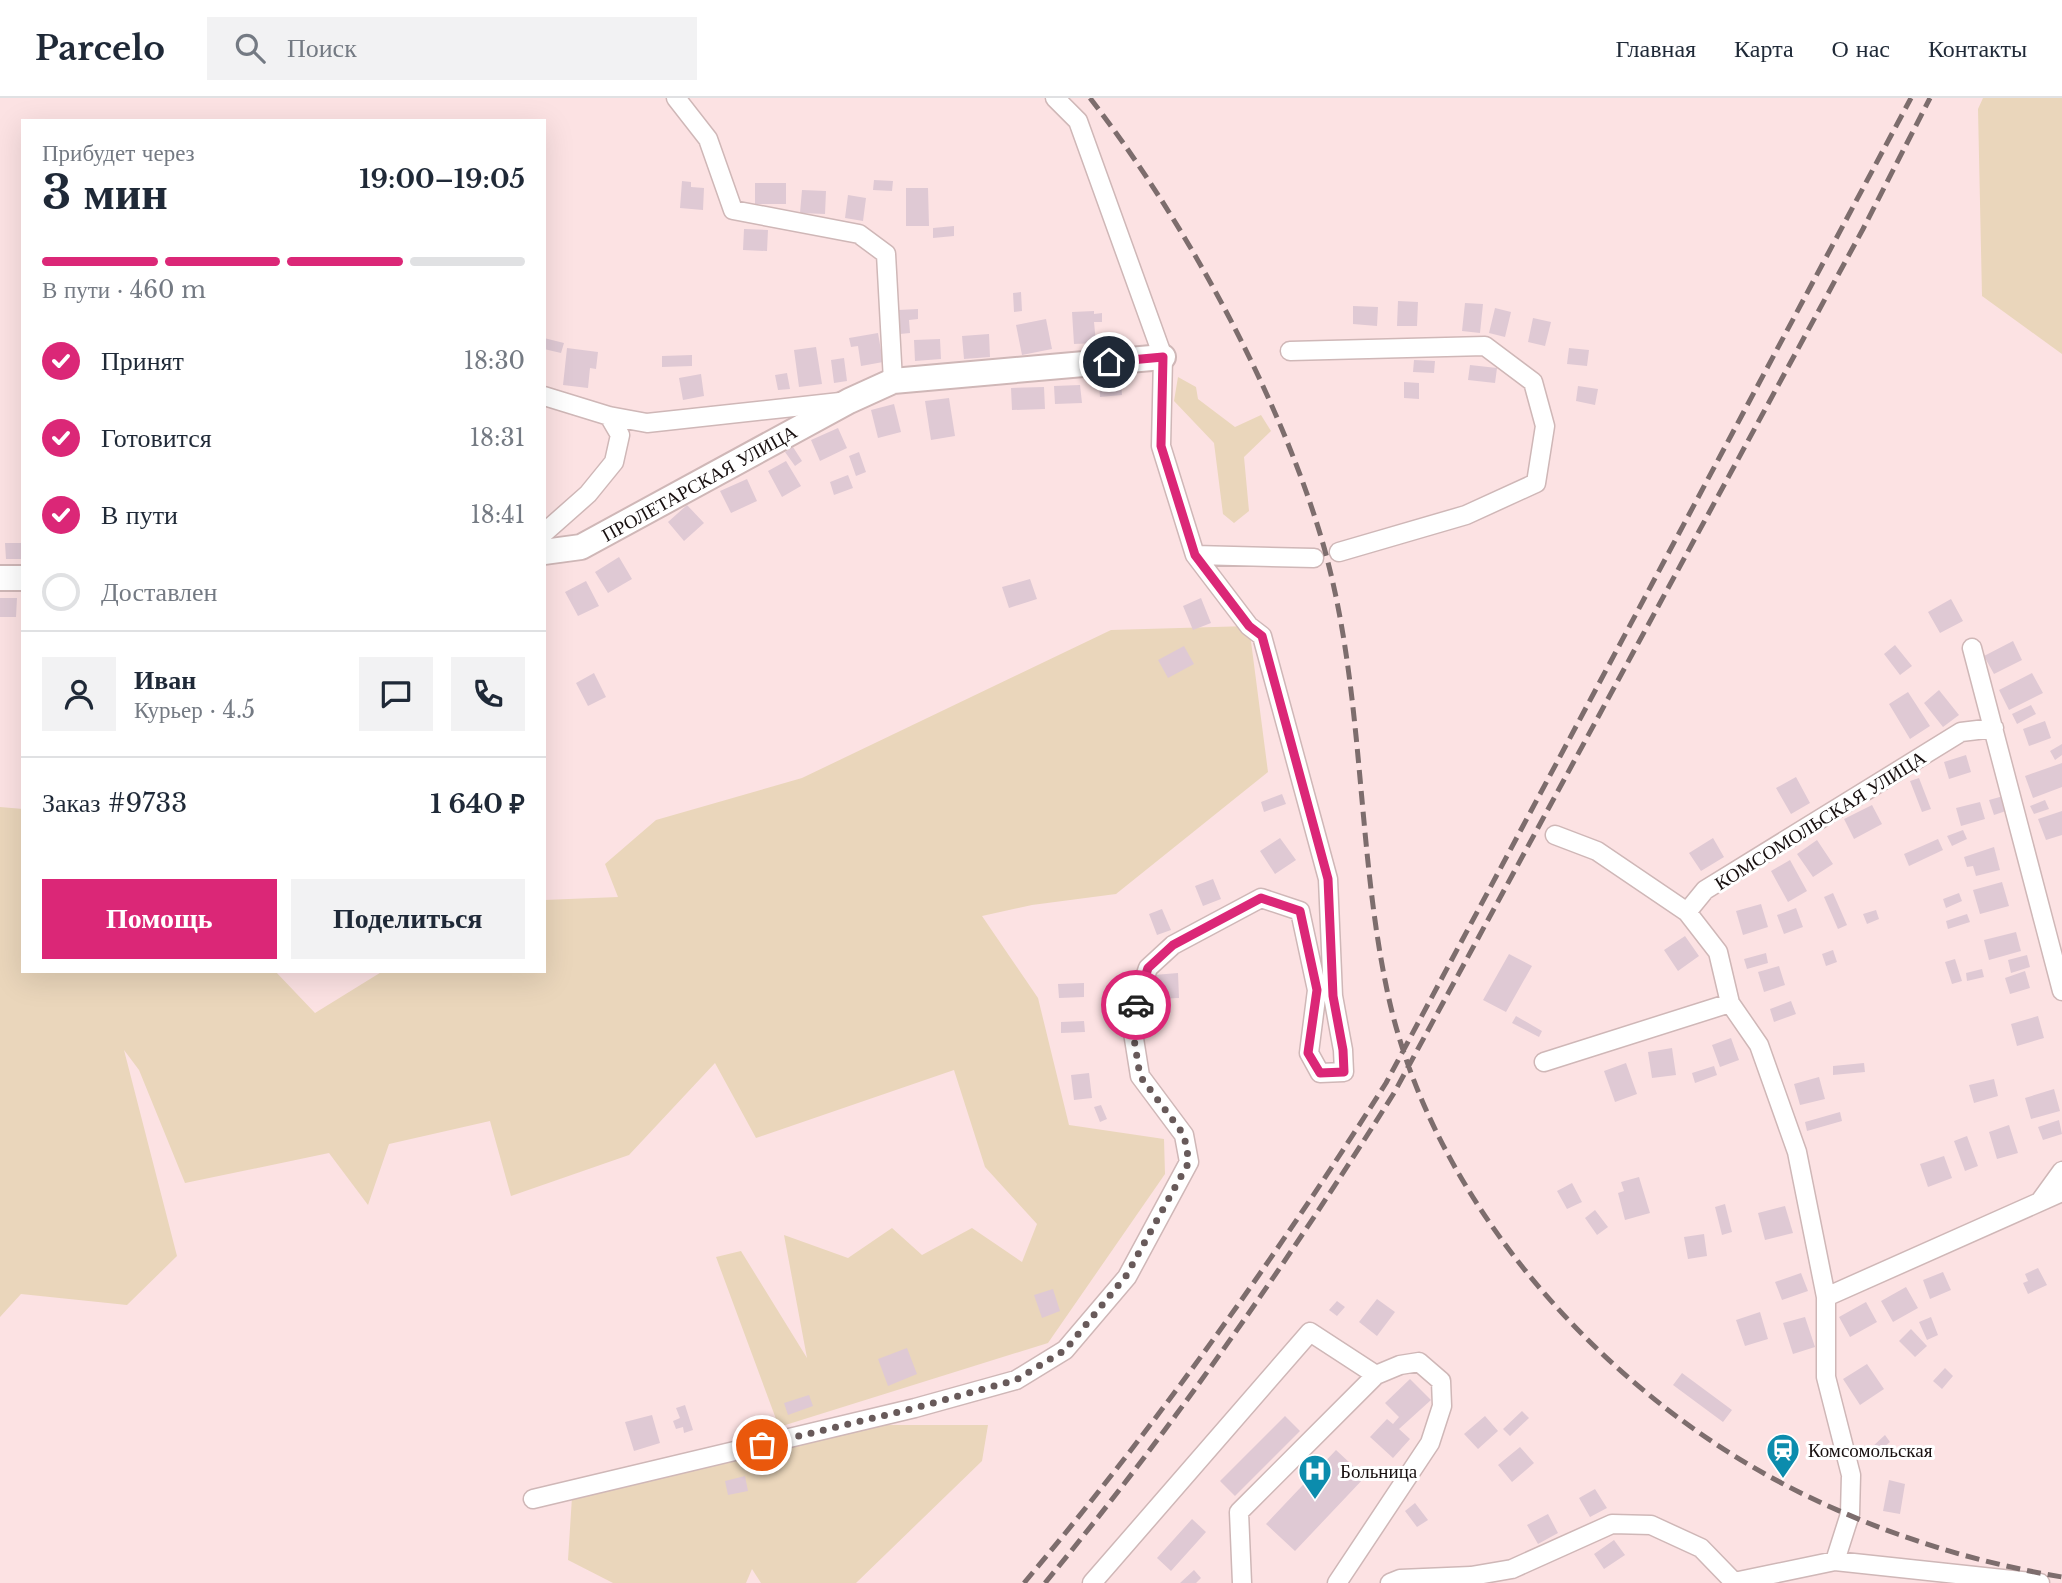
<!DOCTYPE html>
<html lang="ru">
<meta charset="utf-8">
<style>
body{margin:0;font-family:"Libre Baskerville",serif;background:#f2f2f3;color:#1f2937;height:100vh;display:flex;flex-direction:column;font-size:26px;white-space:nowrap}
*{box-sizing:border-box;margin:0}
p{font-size:23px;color:#747a83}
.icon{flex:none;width:38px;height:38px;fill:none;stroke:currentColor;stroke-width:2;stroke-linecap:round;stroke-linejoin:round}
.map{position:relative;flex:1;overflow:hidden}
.drawer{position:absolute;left:21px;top:21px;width:525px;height:854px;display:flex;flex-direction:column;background:#fff;border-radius:0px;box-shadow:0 7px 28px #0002}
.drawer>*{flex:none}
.pin{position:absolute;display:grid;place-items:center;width:60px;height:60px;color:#fff;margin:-30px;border:4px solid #fff;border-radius:50%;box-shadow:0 2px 7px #0007}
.courier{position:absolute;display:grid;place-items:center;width:70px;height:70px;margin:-35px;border:5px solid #db2777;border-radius:50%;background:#fff;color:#222;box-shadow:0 2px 9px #0007}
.headline em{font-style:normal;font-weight:700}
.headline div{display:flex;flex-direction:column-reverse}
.headline{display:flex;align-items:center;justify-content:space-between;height:119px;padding:0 21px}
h1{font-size:46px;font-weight:700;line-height:52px}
.bar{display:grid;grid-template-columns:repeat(4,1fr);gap:10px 7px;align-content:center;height:84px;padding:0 21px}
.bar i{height:9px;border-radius:5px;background:#e0e1e3}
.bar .selected{background:#db2777}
.bar p{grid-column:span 4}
.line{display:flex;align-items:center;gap:18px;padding:0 21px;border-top:2px solid #e0e1e3}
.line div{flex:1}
.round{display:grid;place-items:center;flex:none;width:74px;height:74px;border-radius:0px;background:#f2f2f3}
ol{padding:0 21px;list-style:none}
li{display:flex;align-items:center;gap:21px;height:77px}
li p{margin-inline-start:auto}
li .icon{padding:7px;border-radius:50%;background:#db2777;color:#fff;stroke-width:4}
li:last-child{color:#747a83}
li i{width:38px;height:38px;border:4px solid #e0e1e3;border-radius:50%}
.action{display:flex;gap:14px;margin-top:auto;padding:14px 21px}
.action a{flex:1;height:80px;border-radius:0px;background:#db2777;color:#fff;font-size:28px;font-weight:700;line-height:80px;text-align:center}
.action a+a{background:#f2f2f3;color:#1f2937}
header{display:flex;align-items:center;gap:42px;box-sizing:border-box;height:98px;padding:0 35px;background:#fff;border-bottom:2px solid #e0e1e3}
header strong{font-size:33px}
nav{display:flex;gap:38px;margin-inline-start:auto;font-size:24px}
.search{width:490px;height:63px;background:#f2f2f3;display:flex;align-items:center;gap:18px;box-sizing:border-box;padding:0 24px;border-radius:0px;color:#747a83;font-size:26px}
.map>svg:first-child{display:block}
.green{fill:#ead6bb}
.building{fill:#dfc9d4}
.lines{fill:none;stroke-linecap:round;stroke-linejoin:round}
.street-casing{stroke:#cfb7b7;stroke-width:21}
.secondary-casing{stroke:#cfb7b7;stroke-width:28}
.street{stroke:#fff;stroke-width:18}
.secondary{stroke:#fff;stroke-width:24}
.rail{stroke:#7d6d6d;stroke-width:5;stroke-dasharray:14 7;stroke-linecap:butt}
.done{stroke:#685a5a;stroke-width:7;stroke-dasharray:0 12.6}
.route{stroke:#db2777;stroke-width:9}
.labels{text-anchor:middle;stroke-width:6;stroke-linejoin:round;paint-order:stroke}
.street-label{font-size:19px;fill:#181010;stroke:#fff}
.poi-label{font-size:19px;fill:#181010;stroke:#fff;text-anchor:start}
</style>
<header>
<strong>Parcelo</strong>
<div class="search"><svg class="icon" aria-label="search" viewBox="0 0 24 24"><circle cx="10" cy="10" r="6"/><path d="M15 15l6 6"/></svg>Поиск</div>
<nav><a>Главная</a><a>Карта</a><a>О нас</a><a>Контакты</a></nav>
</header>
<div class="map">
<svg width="2062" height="1485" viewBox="0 0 2062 1485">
<rect width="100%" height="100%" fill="#fce2e3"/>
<path class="green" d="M1983,0H2062V256L1982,198L1978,11Z
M1178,279L1196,289L1198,301L1235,329L1261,317L1271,333L1244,359L1249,413L1234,425L1223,416L1214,345L1174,303Z
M1249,528L1268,674L1116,796L1032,807L982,818L1038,900L1069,1027L1164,1041L1165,1076L1048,1245L779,1329L716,1159L741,1153L807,1260L784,1137L848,1160L892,1130L922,1157L972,1130L1022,1164L1037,1126L985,1069L954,972L756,1040L715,965L629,1057L511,1098L490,1023L389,1046L368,1107L329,1055L185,1085L139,972L124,952L177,1158L127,1207L21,1196L0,1219V709L23,711V873H275L315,915L383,873H544V802L618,799L605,766L656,722L802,680L1111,532Z
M882,1327H988L982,1363L856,1485H761L752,1471L746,1485H613L568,1462L572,1399Z"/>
<path class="building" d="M874,82L893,83L892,93L873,92Z
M682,83L691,84V89L704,90L703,112L680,110Z
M755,85H786V106H755Z
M906,90H928L929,128H906Z
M802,92L826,93L825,116L800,115Z
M848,97L866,100L863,123L845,120Z
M954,128V138L933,140V130Z
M744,131L768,132L767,153L743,152Z
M1021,194L1022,213L1014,214L1013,195Z
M1398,203L1418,204L1417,228H1397Z
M1465,205L1483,206L1480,235L1462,233Z
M1353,208L1378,209L1377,228L1353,226Z
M1495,210L1511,214L1505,239L1489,235Z
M918,211V221L909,222L910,235L900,236L898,212Z
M1094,213V216L1102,215V224H1094L1096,245L1074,246L1072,214Z
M1533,220L1551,224L1545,248L1528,244Z
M1046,221L1052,251L1022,257L1016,227Z
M878,235L883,264L861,268L858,248L851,249L849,240Z
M989,236L990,259L964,261L962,238Z
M544,240L564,245L561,255L544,251Z
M940,241L941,261L915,263L914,242Z
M816,249L822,286L799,289L794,252Z
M567,250L598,254L596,271L590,270L588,290L563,287Z
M1569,250L1589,252L1587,268L1567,266Z
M692,257V268L662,269V258Z
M844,260L847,283L834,285L831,262Z
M1414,262L1435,263L1434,275L1413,274Z
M1470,267L1497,270L1495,285L1468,282Z
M787,275L790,291L778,292L775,277Z
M701,276L704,298L683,302L679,280Z
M1121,284L1122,297L1100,299L1099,286Z
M1404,284L1419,285V301L1404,300Z
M1080,287L1082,305L1055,306L1054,288Z
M1578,288L1598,291L1595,307L1576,303Z
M1044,289L1045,311L1012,312L1011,290Z
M949,300L955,338L931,342L925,303Z
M894,306L901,334L878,340L871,312Z
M838,330L847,350L820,363L811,342Z
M793,349L802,363L795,368L785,354Z
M859,354L866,374L856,378L849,358Z
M786,363L801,388L782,399L768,373Z
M848,377L853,390L834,397L830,384Z
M747,381L757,403L731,415L720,393Z
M687,407L704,425L684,443L668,424Z
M5,445H23V461H6Z
M619,459L632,481L608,495L595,474Z
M1030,481L1037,501L1009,510L1002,489Z
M586,483L599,508L578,518L565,494Z
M0,500H17L16,519H0Z
M1201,500L1211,525L1193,532L1183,508Z
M1951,501L1963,523L1940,535L1928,514Z
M2013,543L2022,562L1994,576L1984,558Z
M1895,547L1912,568L1900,577L1884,556Z
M1184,548L1194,566L1168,580L1158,562Z
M594,575L606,599L588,608L576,585Z
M2032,575L2043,595L2009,612L1999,592Z
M1939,592L1959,617L1943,629L1924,605Z
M1908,594L1930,628L1910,641L1889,606Z
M2031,607L2036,616L2017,626L2012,616Z
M2045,623L2051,640L2029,648L2023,631Z
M2062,646V657L2055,662L2050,653Z
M1966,657L1971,674L1949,681L1944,664Z
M2062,665V689L2033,700L2025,678Z
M1796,679L1810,705L1791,716L1776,690Z
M1919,680L1931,711L1922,714L1910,683Z
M1282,696L1286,706L1264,714L1261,704Z
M2007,697L2012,711L1994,717L1989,702Z
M2045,702L2049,711L2034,716L2030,708Z
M1980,704L1985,721L1961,728L1956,710Z
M1872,707L1882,726L1854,741L1844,721Z
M2062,713V737L2046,742L2038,721Z
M1963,732L1967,741L1952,748L1947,738Z
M1280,740L1296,762L1275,776L1260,753Z
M1713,740L1724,759L1701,773L1689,755Z
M1938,741L1943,752L1909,768L1904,756Z
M1817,742L1833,766L1813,779L1797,756Z
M1994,749L2000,772L1976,778L1973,768L1967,769L1964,759Z
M1790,762L1807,793L1788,804L1771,773Z
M1213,781L1221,801L1203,808L1195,788Z
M2002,784L2009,808L1980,816L1973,792Z
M1833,795L1847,827L1838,831L1824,799Z
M1959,795L1962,803L1946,810L1943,801Z
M1761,806L1768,829L1743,837L1736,813Z
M1796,810L1803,829L1784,836L1777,817Z
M1162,811L1171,832L1157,837L1149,816Z
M1876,812L1879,821L1867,826L1863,816Z
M1967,816L1970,824L1948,831L1946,823Z
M2016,834L2021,853L1989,862L1984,842Z
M1685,838L1699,858L1678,873L1664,852Z
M1833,852L1837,864L1826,868L1822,856Z
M1766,855L1768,865L1747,871L1744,861Z
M1509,856L1532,868L1506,914L1483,902Z
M2027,857L2030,869L2011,875L2008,862Z
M1955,861L1962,883L1952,886L1945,864Z
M1779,868L1785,887L1764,894L1758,874Z
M1982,871L1984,879L1967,883L1966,875Z
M2025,873L2030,890L2010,896L2005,880Z
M1178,875L1179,900L1155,901L1154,877Z
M1084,885V899L1059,900L1058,886Z
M1791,903L1796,916L1774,924L1770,911Z
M1516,918L1542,933L1539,939L1512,925Z
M2038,918L2044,940L2017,948L2011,926Z
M1084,923L1085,934L1061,935V924Z
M1731,940L1739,962L1720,969L1712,947Z
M1672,950L1676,977L1652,980L1648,954Z
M1626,965L1637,996L1615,1004L1604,973Z
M1864,965L1865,974L1833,977V968Z
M1714,968L1717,977L1695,985L1692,975Z
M1089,975L1092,1000L1074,1002L1071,977Z
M1819,979L1825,1001L1800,1007L1794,986Z
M1994,981L1998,998L1974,1005L1969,987Z
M2054,991L2060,1013L2031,1021L2025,1000Z
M1101,1007L1107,1021L1100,1024L1094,1009Z
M1840,1014L1842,1023L1807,1033L1805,1024Z
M2059,1022L2062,1036L2043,1042L2038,1029Z
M2009,1027L2018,1055L1997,1061L1989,1034Z
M1967,1038L1978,1068L1965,1073L1954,1043Z
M1944,1058L1952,1080L1928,1089L1920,1066Z
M1639,1079L1650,1115L1625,1122L1618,1095L1624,1093L1621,1084Z
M1572,1085L1582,1104L1567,1111L1557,1093Z
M1725,1106L1732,1134L1722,1137L1715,1109Z
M1785,1108L1793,1135L1765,1142L1758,1115Z
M1595,1112L1608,1129L1597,1137L1585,1120Z
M1704,1136L1707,1158L1688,1161L1684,1139Z
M2038,1170L2047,1187L2028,1196L2023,1185L2028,1183L2025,1176Z
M1943,1174L1951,1192L1930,1201L1923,1182Z
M1801,1175L1808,1193L1782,1202L1775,1184Z
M1906,1189L1918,1210L1893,1224L1881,1203Z
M1053,1191L1060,1213L1042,1220L1034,1197Z
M1377,1201L1395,1214L1377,1238L1359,1224Z
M1337,1203L1345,1209L1337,1218L1329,1212Z
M1866,1204L1877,1224L1850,1239L1839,1219Z
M1760,1214L1768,1241L1745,1248L1736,1222Z
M1805,1219L1815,1249L1793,1256L1783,1225Z
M1931,1219L1938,1237L1927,1242L1919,1224Z
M1911,1231L1927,1248L1915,1259L1899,1243Z
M907,1250L917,1276L888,1288L878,1261Z
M1867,1266L1884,1291L1860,1307L1843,1281Z
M1945,1270L1953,1278L1942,1291L1933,1283Z
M1682,1275L1732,1312L1723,1324L1673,1287Z
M1410,1281L1431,1302L1399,1331L1410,1341L1393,1360L1370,1339L1387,1321L1393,1326L1399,1319L1385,1305Z
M809,1297L813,1308L788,1317L784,1305Z
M685,1307L693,1332L684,1335L683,1329L676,1331L673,1323L680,1320L676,1310Z
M1522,1313L1529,1320L1510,1338L1503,1331Z
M652,1317L660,1345L634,1353L625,1324Z
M1285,1318L1300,1333L1235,1398L1220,1383Z
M1485,1318L1498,1333L1478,1351L1464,1336Z
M1885,1337L1890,1344L1877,1355L1872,1349Z
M1520,1349L1534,1365L1512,1384L1498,1367Z
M1336,1352L1365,1379L1295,1453L1266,1426Z
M745,1378L748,1393L728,1397L725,1383Z
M1889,1382L1905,1386L1900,1416L1883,1413Z
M1595,1391L1607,1410L1590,1419L1579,1400Z
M1415,1405L1428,1422L1417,1429L1405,1413Z
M1548,1416L1558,1435L1538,1446L1527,1427Z
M1192,1421L1206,1434L1171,1473L1157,1460Z
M1614,1442L1625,1457L1604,1471L1594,1456Z
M1194,1472L1201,1480L1196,1485H1180Z"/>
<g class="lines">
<defs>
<path id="street" d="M676,0L708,41L733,112L859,136L886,156L893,283
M1290,253L1485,248L1533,284L1545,328L1536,385L1466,417L1339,454
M544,298L609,318L647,325L840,304
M544,435L588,396L614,364L620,337L609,318
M1195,457L1314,460
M1972,550L2062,893
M1555,737L1597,753L1687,814
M1544,964L1730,905
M2041,1102L2062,1073
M1826,1199L2062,1094
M533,1401L915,1310L1016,1282L1065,1252L1127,1179L1189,1064L1184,1037L1140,978L1131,922L1148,870L1173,847L1261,800L1300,813L1317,892L1309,955L1320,975L1344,974L1343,952L1333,898L1328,781L1262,538L1249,528L1195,457L1161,348L1163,259L1078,23L1055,0
M1835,1463L1850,1416L1851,1377L1826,1279V1199L1797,1054L1759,947L1730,905L1718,854L1687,814L1705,792L1961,634L1994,630
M1092,1485L1310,1234L1376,1277
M1242,1485L1239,1414L1376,1277L1400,1267L1419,1264L1441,1283L1442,1308L1430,1345L1337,1485
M1390,1485L1400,1481L1471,1478L1512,1471L1612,1426L1651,1427L1701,1450L1734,1484L1835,1463L2040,1485"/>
<path id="secondary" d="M544,454L581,449L849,303L893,283L1163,259
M0,480H23"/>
</defs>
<use href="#street" class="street-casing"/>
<use href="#secondary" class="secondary-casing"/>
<use href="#street" class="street"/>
<use href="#secondary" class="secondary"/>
<path class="rail" d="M1090,0C1182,119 1273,285 1318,429C1365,579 1355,740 1387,892C1429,1094 1588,1277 1765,1376C1856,1427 1960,1462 2062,1479
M1024,1485C1157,1327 1276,1159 1386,985L1911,0
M1045,1485C1173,1330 1287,1165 1394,995L1863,131L1930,0"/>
</g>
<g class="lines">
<path class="done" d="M762,1347L915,1310L1016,1282L1065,1252L1126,1178L1189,1064L1184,1037L1140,978L1131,922L1136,907"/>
<path class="route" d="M1109,264L1163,259L1161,348L1195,457L1249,528L1262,538L1328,781L1333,898L1343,952L1344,974L1320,975L1308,955L1317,892L1300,813L1261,800L1173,847L1148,870L1136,907"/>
</g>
<defs>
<symbol id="station-pin" viewBox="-11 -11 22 30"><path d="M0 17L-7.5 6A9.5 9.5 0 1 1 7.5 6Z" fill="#0c8cad" stroke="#fff"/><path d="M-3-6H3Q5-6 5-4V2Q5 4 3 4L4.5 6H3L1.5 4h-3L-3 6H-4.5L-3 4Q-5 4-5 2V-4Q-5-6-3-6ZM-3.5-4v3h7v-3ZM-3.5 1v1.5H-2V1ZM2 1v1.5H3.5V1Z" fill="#fff"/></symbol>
<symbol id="hospital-pin" viewBox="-11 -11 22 30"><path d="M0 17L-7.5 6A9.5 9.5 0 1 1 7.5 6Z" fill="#0c8cad" stroke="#fff"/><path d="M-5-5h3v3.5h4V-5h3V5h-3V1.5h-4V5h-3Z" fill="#fff"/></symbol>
</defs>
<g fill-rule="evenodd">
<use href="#station-pin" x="1764" y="1333" width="38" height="52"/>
<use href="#hospital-pin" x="1296" y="1354" width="38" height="52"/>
</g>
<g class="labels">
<g class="street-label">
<text transform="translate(699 385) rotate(-29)" y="7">ПРОЛЕТАРСКАЯ УЛИЦА</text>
<text transform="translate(1820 722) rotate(-32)" y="7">КОМСОМОЛЬСКАЯ УЛИЦА</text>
</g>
<g class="poi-label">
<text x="1808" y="1359">Комсомольская</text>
<text x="1340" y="1380">Больница</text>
</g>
</g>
</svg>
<div class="pin" style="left:762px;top:1347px;background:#ea580c"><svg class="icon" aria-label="bag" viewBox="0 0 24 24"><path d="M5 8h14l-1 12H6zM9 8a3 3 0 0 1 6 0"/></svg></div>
<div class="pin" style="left:1109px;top:264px;background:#1f2937"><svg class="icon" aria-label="home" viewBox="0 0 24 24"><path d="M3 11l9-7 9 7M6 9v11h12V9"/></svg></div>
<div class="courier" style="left:1136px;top:907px"><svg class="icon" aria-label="car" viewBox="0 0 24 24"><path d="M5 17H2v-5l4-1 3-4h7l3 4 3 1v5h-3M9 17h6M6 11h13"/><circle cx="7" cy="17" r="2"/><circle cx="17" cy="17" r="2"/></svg></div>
<section class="drawer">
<div class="headline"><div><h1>3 мин</h1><p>Прибудет через</p></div><em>19:00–19:05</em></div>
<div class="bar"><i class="selected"></i><i class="selected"></i><i class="selected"></i><i></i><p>В пути · 460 m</p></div>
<ol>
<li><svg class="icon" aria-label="check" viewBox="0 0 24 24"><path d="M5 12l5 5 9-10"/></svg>Принят<p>18:30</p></li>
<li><svg class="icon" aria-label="check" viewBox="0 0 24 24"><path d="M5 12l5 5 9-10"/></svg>Готовится<p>18:31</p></li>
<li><svg class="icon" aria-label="check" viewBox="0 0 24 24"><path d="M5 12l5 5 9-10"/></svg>В пути<p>18:41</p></li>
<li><i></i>Доставлен</li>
</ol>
<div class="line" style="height:126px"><a class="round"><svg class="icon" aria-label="person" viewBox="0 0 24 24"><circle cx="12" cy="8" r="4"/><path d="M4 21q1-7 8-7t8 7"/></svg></a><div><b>Иван</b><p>Курьер · 4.5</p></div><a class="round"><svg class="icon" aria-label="chat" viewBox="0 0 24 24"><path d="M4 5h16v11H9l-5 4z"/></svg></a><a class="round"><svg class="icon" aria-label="phone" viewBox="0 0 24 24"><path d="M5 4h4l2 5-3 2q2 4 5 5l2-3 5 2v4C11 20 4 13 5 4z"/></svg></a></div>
<div class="line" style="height:91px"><div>Заказ #9733</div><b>1 640 ₽</b></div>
<div class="action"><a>Помощь</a><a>Поделиться</a></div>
</section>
</div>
